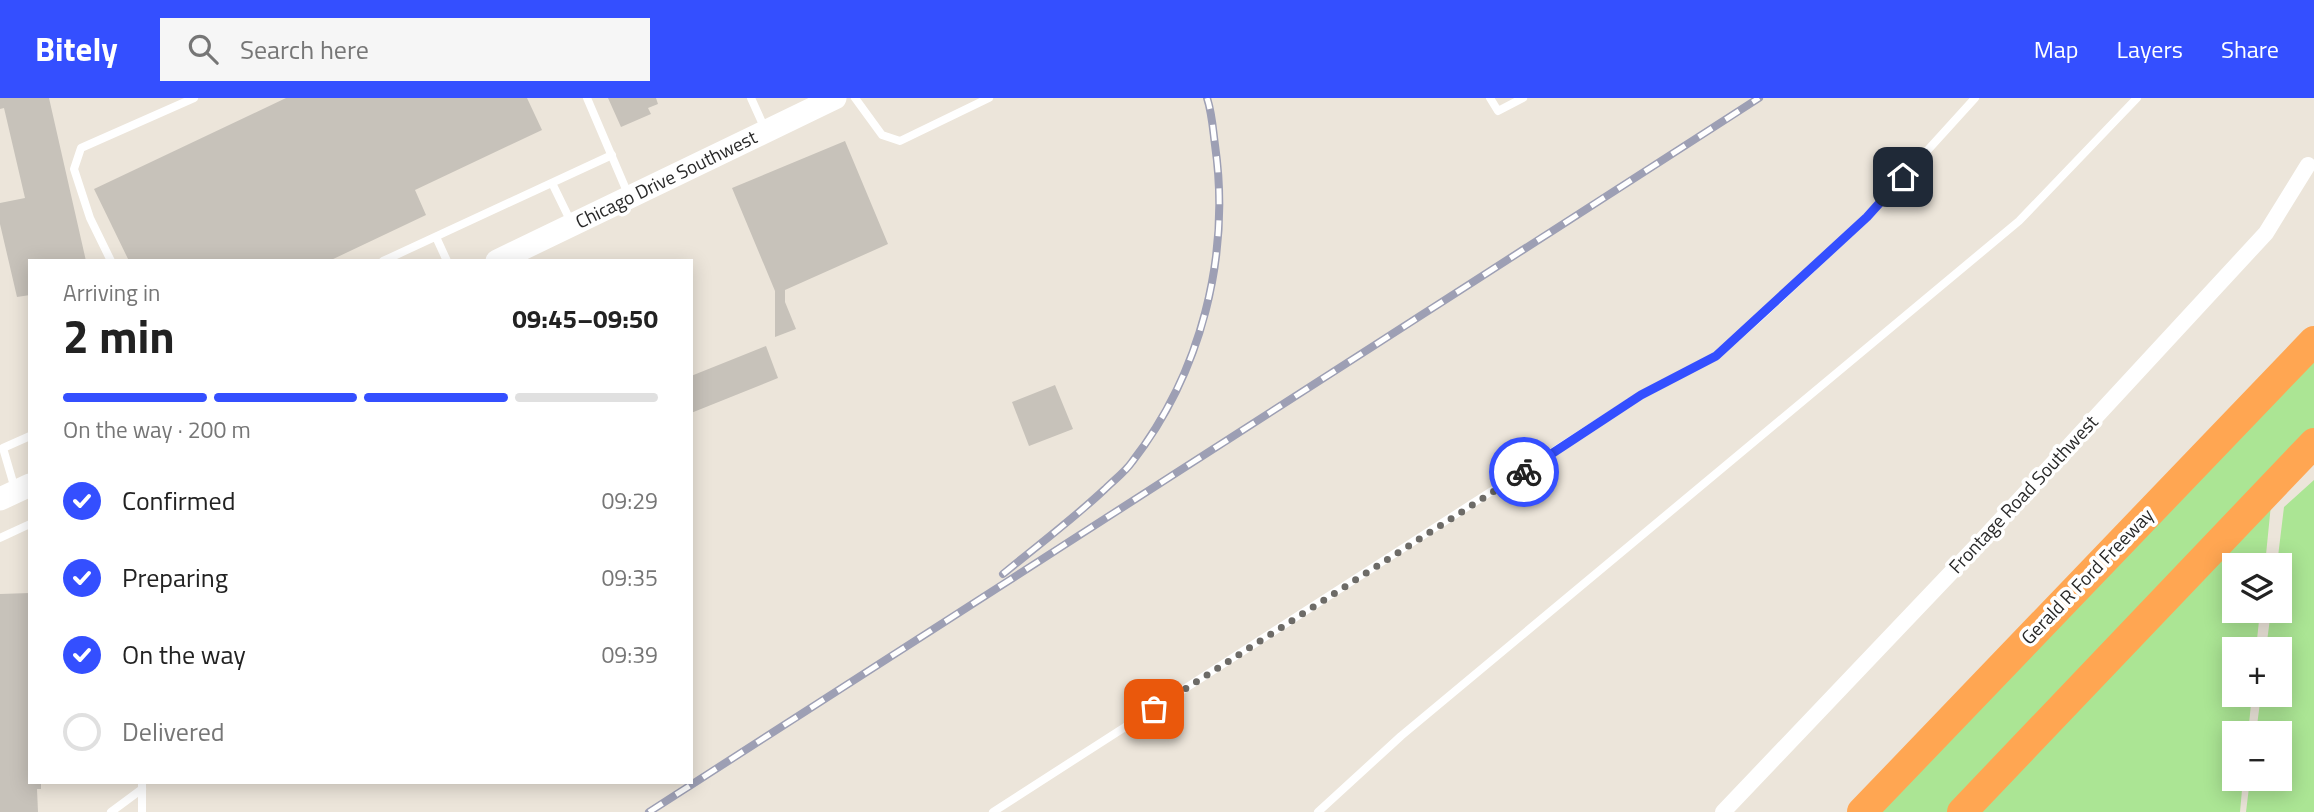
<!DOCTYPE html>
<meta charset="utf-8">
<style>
body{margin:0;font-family:"Titillium Web",sans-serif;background:#f6f6f6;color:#222;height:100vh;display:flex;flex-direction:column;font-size:26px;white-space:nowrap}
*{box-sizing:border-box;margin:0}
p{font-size:23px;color:#767676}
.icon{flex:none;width:38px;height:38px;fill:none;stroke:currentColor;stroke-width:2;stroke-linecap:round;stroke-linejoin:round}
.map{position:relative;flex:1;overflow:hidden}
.drawer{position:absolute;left:28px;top:161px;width:665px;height:525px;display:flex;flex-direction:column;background:#fff;border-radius:0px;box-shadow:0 4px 18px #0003}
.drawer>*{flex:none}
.fabs{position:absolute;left:2222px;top:455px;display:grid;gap:14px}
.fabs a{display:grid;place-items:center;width:70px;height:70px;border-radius:0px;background:#fff;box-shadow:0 4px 18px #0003;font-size:35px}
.pin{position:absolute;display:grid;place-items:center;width:60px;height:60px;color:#fff;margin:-30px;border-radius:14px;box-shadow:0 4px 10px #0006}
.courier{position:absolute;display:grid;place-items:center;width:70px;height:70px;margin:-35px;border:5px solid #344fff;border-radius:50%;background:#fff;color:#222;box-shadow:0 2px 9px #0007}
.headline em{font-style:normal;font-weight:700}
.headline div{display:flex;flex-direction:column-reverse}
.headline{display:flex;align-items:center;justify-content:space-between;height:119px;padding:0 35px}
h1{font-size:46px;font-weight:700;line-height:52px}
.bar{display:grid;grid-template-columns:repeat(4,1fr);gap:10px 7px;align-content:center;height:84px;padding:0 35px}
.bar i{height:9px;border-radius:5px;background:#e0e0e0}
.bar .current{background:#344fff}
.bar p{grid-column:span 4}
ol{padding:0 35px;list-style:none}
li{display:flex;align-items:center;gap:21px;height:77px}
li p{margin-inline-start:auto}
li .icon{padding:7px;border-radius:50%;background:#344fff;color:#fff;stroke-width:4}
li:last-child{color:#767676}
li i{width:38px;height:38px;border:4px solid #e0e0e0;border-radius:50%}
header{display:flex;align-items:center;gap:42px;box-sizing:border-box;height:98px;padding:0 35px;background:#344fff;color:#fff}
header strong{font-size:33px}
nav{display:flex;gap:38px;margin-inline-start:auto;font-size:24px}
.search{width:490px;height:63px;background:#f6f6f6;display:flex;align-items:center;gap:18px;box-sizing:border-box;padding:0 24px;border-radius:0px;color:#767676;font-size:26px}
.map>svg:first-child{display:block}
.green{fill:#abe594}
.building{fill:#c7c2ba}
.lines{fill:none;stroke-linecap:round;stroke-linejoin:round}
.lane{stroke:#fff;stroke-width:8}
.street{stroke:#fff;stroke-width:16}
.secondary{stroke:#fff;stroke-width:23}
.highway{stroke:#ffa652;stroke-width:30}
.rail-casing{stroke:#9d9fb4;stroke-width:8}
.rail{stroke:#fff;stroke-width:5;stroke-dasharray:16;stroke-linecap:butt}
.done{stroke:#6d6b67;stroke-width:7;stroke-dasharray:0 12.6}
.route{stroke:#344fff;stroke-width:9}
.labels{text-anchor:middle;stroke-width:7;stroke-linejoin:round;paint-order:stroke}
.street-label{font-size:19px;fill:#292929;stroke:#fff}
</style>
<header>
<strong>Bitely</strong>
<div class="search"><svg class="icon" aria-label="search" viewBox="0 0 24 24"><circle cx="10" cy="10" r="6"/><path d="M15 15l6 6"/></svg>Search here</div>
<nav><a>Map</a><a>Layers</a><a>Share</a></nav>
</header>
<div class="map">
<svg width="2314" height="714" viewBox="0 0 2314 714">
<rect width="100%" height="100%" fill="#ece5da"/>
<path class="green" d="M2314,243V345L2273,386L2265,467H2235V513H2260L2256,551H2235V597H2252L2248,635H2235V681H2243L2240,714H1862Z
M2314,382V714H2246L2250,681H2280V635H2256L2261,597H2280V551H2266L2271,513H2280V467H2277L2284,409Z"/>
<path class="building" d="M0,0H49L86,163H30V197L17,199L0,126V105L25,100L4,10L0,11Z
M286,0H527L542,32L415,92L426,117L329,163H129L94,91Z
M608,0H656L658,6L648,10L651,16L621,29Z
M845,43L888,146L785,192V204L796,231L775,239V193L732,90Z
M766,248L778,280L691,315V278Z
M1055,287L1073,331L1029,348L1012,304Z
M30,495V684H41V691H37L38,714H0V496Z"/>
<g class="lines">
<path class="lane" d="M587,0L628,96
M751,0L765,31
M855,0L882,37L900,43L989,0
M1490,0L1498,13L1523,0
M552,85L571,124
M436,139L447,163
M111,163L90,120L74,71L81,50L194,0
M383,163L612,57
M15,391L3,350L30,338
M0,440L30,426
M111,714L142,691
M142,714V684
M993,714L1641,297L1716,258L1760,219L1867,119L1975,0
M1318,714L1401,638L2019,123L2137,0"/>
<path class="street" d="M1723,714L1983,441L2266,135L2308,67"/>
<path class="secondary" d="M497,163L835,0
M0,401L30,387"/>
<path class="highway" d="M1862,714L2314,243
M1962,714L2314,345"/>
<defs>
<path id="rail" d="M1003,476C1037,448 1073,421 1105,391C1114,382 1125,374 1132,364C1201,275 1231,158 1215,47C1213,32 1212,15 1207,0
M649,714L1759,0"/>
</defs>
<use href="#rail" class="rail-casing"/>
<use href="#rail" class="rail"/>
</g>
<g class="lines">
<path class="done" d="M1154,611L1524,374"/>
<path class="route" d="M1524,374L1641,297L1716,258L1867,119L1903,79"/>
</g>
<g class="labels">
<g class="street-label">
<text transform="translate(666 81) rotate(-26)" y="7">Chicago Drive Southwest</text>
<text transform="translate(2023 396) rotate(-47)" y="7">Frontage Road Southwest</text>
<text transform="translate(2087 478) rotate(-46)" y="7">Gerald R Ford Freeway</text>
</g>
</g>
</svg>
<div class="fabs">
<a><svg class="icon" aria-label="layers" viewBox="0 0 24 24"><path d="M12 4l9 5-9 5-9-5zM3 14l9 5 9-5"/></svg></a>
<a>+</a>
<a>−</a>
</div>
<div class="pin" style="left:1154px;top:611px;background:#ea580c"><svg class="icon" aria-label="bag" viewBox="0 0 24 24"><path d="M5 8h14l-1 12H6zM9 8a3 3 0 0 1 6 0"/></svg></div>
<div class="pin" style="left:1903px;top:79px;background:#1f2937"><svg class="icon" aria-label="home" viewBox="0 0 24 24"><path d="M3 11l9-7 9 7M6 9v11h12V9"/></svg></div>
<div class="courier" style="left:1524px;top:374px"><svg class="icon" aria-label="bike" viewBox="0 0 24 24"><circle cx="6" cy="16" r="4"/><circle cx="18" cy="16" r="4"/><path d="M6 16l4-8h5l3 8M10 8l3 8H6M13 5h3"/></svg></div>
<section class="drawer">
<div class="headline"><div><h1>2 min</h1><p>Arriving in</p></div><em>09:45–09:50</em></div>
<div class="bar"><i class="current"></i><i class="current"></i><i class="current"></i><i></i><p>On the way · 200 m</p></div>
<ol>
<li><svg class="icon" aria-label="check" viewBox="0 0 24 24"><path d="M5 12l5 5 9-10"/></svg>Confirmed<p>09:29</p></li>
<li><svg class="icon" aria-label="check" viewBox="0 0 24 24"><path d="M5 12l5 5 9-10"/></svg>Preparing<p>09:35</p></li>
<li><svg class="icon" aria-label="check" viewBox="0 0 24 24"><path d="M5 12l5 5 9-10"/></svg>On the way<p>09:39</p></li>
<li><i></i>Delivered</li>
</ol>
</section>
</div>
